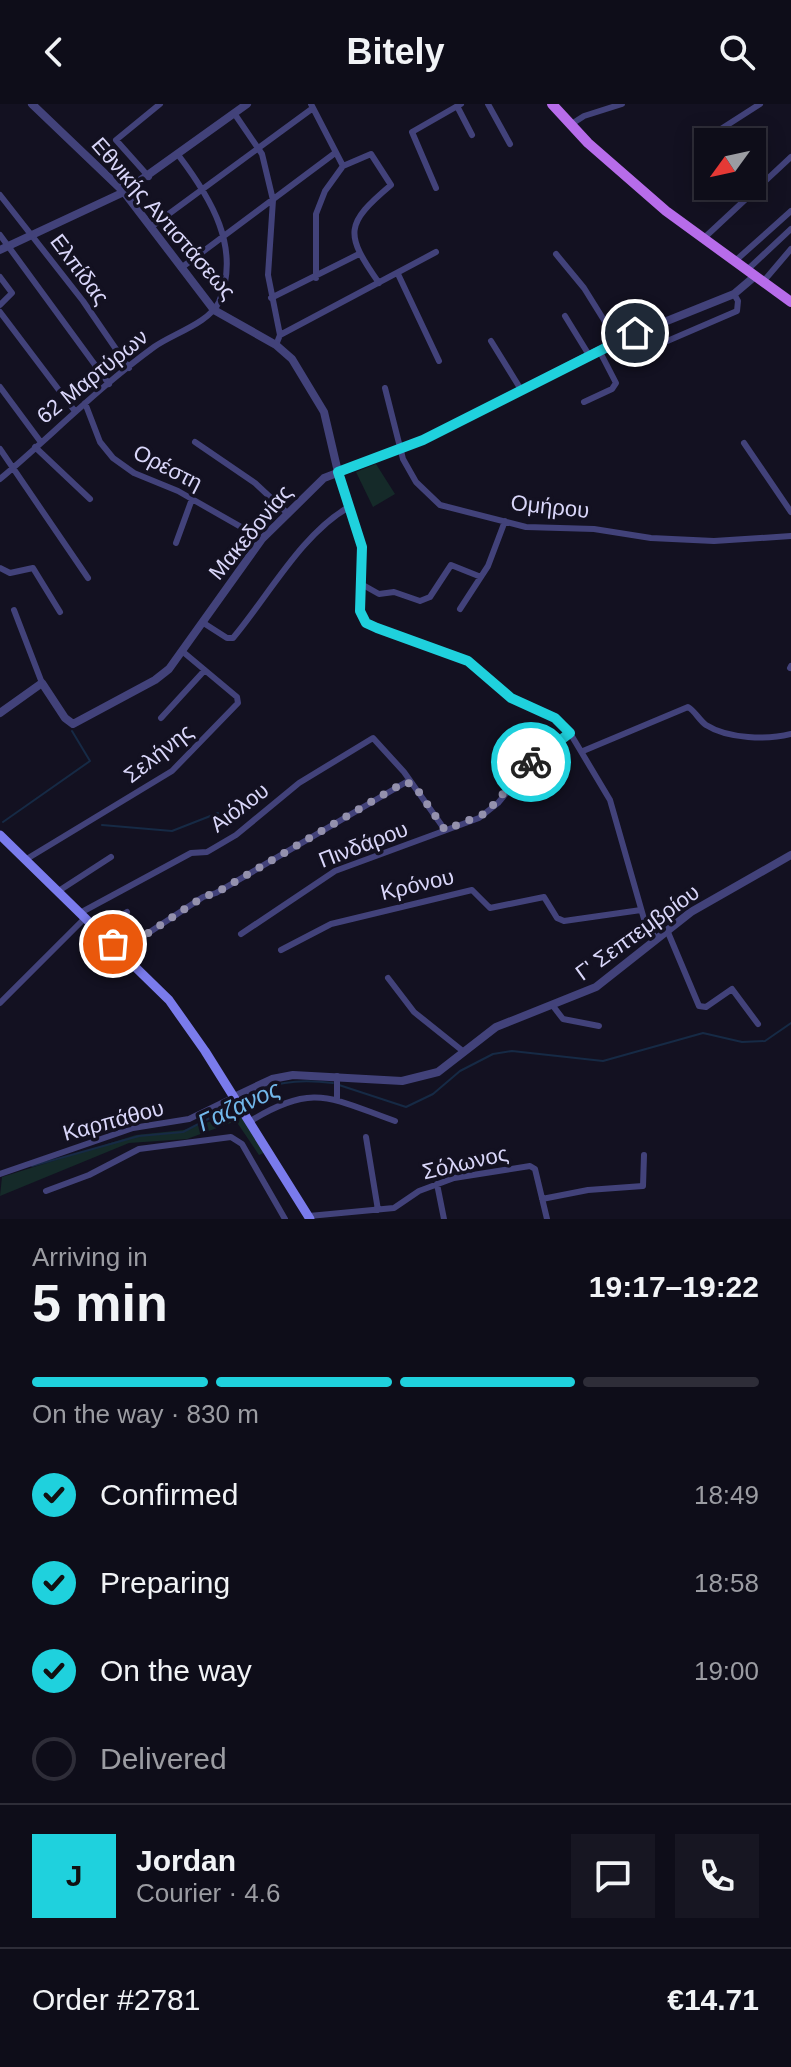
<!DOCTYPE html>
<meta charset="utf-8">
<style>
body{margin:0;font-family:Arial,sans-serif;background:#171622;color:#f1f3f6;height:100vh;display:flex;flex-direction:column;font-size:30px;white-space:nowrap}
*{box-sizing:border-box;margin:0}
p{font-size:26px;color:#9b9ca2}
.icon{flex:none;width:44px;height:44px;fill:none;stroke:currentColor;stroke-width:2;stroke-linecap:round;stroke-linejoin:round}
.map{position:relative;height:1115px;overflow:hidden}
.drawer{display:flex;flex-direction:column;background:#0e0d19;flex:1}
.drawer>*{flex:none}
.needle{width:52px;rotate:237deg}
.buttons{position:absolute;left:694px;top:24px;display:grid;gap:16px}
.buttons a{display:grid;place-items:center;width:72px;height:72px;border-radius:0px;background:#0e0d19;box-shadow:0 4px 20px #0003,0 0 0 2px #2e2d38;font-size:40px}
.pin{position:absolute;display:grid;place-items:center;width:68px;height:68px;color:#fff;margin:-34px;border:4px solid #fff;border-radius:50%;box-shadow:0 2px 8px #0007}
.courier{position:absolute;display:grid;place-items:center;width:80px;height:80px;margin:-40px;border:6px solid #1fd1dd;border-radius:50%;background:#fff;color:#222;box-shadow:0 2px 10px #0007}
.headline em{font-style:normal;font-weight:600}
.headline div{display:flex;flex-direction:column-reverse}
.headline{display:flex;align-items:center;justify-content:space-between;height:136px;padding:0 32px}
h1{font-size:52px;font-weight:600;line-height:60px}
.bar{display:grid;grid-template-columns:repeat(4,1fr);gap:12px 8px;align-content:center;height:96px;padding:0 32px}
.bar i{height:10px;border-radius:6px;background:#2e2d38}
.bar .on{background:#1fd1dd}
.bar p{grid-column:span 4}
.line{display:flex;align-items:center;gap:20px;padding:0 32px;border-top:2px solid #2e2d38}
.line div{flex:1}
.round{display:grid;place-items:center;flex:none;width:84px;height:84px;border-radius:0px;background:#171622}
ol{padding:0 32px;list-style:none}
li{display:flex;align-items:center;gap:24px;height:88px}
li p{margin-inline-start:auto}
li .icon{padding:8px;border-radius:50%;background:#1fd1dd;color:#111;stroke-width:4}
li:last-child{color:#9b9ca2}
li i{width:44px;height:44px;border:4px solid #2e2d38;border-radius:50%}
header{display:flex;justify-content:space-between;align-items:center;height:104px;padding:0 32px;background:#0e0d19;font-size:36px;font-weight:600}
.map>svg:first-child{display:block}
.green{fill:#152a29}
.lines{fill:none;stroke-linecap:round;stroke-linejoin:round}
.stream{stroke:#162a45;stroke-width:2}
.minor{stroke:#42427a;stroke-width:6}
.tertiary{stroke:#42427a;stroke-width:8}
.secondary{stroke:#7a7bec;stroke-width:9}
.primary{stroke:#b76cea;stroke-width:10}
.done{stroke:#9491ad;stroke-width:8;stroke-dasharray:0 14.4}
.route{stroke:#1fd1dd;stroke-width:10}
.labels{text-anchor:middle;stroke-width:7;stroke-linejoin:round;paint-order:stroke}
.street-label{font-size:22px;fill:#d9d6f9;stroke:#131121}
.water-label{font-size:24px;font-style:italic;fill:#72b8eb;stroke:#131121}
</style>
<header><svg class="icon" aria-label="back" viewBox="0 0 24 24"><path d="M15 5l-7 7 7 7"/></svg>Bitely<svg class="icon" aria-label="search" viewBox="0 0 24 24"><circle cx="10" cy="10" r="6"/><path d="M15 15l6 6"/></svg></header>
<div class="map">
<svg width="791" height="1115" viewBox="0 0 791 1115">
<rect width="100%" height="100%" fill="#131121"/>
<path class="green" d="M376,360L395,390L373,403L356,368Z
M240,1008L266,1048L259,1051L236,1017L187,1035L129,1039L0,1092L2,1073L136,1031L184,1026Z"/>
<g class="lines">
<path class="stream" d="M3,718L90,657L72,627
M102,721L172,727L218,709
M339,981L406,1003L433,990L460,967L493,950L512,947L603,957L703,929L742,938L765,937L791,919
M240,997C270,977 298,975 333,979
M32,1062L139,1032L183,1028L235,1001"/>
<path class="minor" d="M311,0L343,62
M488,0L510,40
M457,2L472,31
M234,9L262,50L273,96L268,171L280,231L276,241
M570,21L584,12L622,0
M721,25L760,0
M343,62L371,50L391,81C345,120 344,129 379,179
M149,73L116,36L160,0
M436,84L412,28L461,0
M0,91L83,197L129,264
M151,123L313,4
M0,131L109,280
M703,135L791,53
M556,150L584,184L617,237
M734,158L791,107
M181,164L335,49
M746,167L791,125
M398,170L439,257
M0,173L12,189L0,201
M316,174V110L325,87L343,62
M762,179L791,145
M271,194L359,150
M0,208L74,306
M565,212L589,251
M280,231L436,148
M491,237L520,284
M665,238L737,207L738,197L734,190
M0,283L40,337
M385,284L403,355L416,378L440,401L526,423L594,425L651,434L714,437L791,432
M584,298L612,285L616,279L599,246
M85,299L100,338L113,354L134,369L178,387L262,435
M195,338L255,379L286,408
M744,339L791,408
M35,343L90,395
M0,345L88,474
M338,368L362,443L360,507L366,519L377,524L463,555L516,597L555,614L570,629L610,696L644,815L656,835
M0,375C52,331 99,283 154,243C172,230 209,219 219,198C242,144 210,93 179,52
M176,439L192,395
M0,464L10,469L33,464L60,508
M363,481L379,490L394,488L420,497L430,493L451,461L481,473
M460,505L488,462L505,417
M14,506L42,579
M202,518L227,534H233C267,494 302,429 349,403
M790,564L791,562
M161,614L204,567
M583,647L688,603C695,607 699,616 706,621C728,635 768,636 791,630
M25,756L172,667L238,599L237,593L182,547
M57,788L111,753
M80,809L191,749L207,748L236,731L299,679L373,634L404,668L445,726
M667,826L699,902L706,903L732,885L758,920
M100,827L127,808
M241,830L335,767L479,714L498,699L538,651L570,629
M281,846L331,820L472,786L490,804L544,793L557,814L564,817L641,806
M121,847L203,793L216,789L408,677
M388,874L414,908L464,948
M0,899L85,814
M553,902L563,915L599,922
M337,994V972
M249,1018C314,978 330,994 395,1017
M366,1033L378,1106
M0,1070L133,1024L189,1015L234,993
M437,1080L444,1115
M46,1087L89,1071L139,1045L231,1033L242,1040L285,1115
M542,1095L588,1086L643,1082L644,1051
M309,1112L394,1104L419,1087L454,1074L530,1062L535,1065L547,1115"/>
<path class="tertiary" d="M32,0L124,88L214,206L276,241L292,255L324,308L338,368
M0,146L124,88L247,0
M0,609L42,579L65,614L73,620L155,576L169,565L262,435L324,374L423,336L617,237L734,190L754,173
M234,993L272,975L293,971L402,977L438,968L496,923L596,883L691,808L791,751"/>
<path class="secondary" d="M0,731L169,896L205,947L310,1115"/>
<path class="primary" d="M552,0L588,39L666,107L791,198"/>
</g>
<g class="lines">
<path class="done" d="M113,840L121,847L203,793L216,789L405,678L414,681L445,726L486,709L531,658"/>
<path class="route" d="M531,658L570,629L555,614L511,594L468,557L377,524L366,519L360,507L362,443L338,368L423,336L635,229"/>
</g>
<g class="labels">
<g class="street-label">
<text transform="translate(164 114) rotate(49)" y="8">Εθνικής Αντιστάσεως</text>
<text transform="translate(80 165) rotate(53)" y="8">Ελπίδας</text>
<text transform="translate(92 272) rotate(-39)" y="8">62 Μαρτύρων</text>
<text transform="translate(168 363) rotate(27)" y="8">Ορέστη</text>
<text transform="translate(550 402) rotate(6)" y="8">Ομήρου</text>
<text transform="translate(250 428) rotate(-50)" y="8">Μακεδονίας</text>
<text transform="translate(158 649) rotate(-38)" y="8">Σελήνης</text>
<text transform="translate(239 703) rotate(-37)" y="8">Αιόλου</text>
<text transform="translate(363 740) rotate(-21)" y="8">Πινδάρου</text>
<text transform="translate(417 780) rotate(-13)" y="8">Κρόνου</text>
<text transform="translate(637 828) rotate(-36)" y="8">Γ' Σεπτεμβρίου</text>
<text transform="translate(113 1016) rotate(-15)" y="8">Καρπάθου</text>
<text transform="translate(465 1058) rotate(-13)" y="8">Σόλωνος</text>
</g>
<g class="water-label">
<text transform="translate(239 1002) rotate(-25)" y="8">Γαζανος</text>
</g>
</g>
</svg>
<div class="buttons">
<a><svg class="needle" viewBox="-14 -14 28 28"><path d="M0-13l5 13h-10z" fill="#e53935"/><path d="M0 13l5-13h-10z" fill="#9b9ca2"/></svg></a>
</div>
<div class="pin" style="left:113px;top:840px;background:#ea580c"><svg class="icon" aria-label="bag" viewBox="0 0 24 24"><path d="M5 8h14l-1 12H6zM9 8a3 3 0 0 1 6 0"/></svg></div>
<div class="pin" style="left:635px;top:229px;background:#1f2937"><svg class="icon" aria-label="home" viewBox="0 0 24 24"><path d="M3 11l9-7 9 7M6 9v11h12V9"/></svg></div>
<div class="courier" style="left:531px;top:658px"><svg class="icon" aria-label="bike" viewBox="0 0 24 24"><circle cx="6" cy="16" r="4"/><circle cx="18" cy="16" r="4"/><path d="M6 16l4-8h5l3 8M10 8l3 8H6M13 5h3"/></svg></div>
</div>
<section class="drawer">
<div class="headline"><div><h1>5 min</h1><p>Arriving in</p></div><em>19:17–19:22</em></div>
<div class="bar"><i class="on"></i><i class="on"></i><i class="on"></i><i></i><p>On the way · 830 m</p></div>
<ol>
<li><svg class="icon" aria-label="check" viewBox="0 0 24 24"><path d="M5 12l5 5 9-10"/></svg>Confirmed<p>18:49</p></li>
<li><svg class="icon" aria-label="check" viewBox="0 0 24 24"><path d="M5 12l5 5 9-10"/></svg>Preparing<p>18:58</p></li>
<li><svg class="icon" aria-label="check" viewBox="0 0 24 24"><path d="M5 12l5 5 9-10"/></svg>On the way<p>19:00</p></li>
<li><i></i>Delivered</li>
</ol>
<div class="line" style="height:144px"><b class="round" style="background:#1fd1dd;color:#111">J</b><div><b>Jordan</b><p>Courier · 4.6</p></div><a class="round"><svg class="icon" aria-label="chat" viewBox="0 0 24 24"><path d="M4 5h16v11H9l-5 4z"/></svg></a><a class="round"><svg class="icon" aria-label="phone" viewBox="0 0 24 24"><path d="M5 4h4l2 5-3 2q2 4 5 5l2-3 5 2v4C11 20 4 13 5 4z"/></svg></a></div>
<div class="line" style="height:104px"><div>Order #2781</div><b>€14.71</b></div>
</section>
